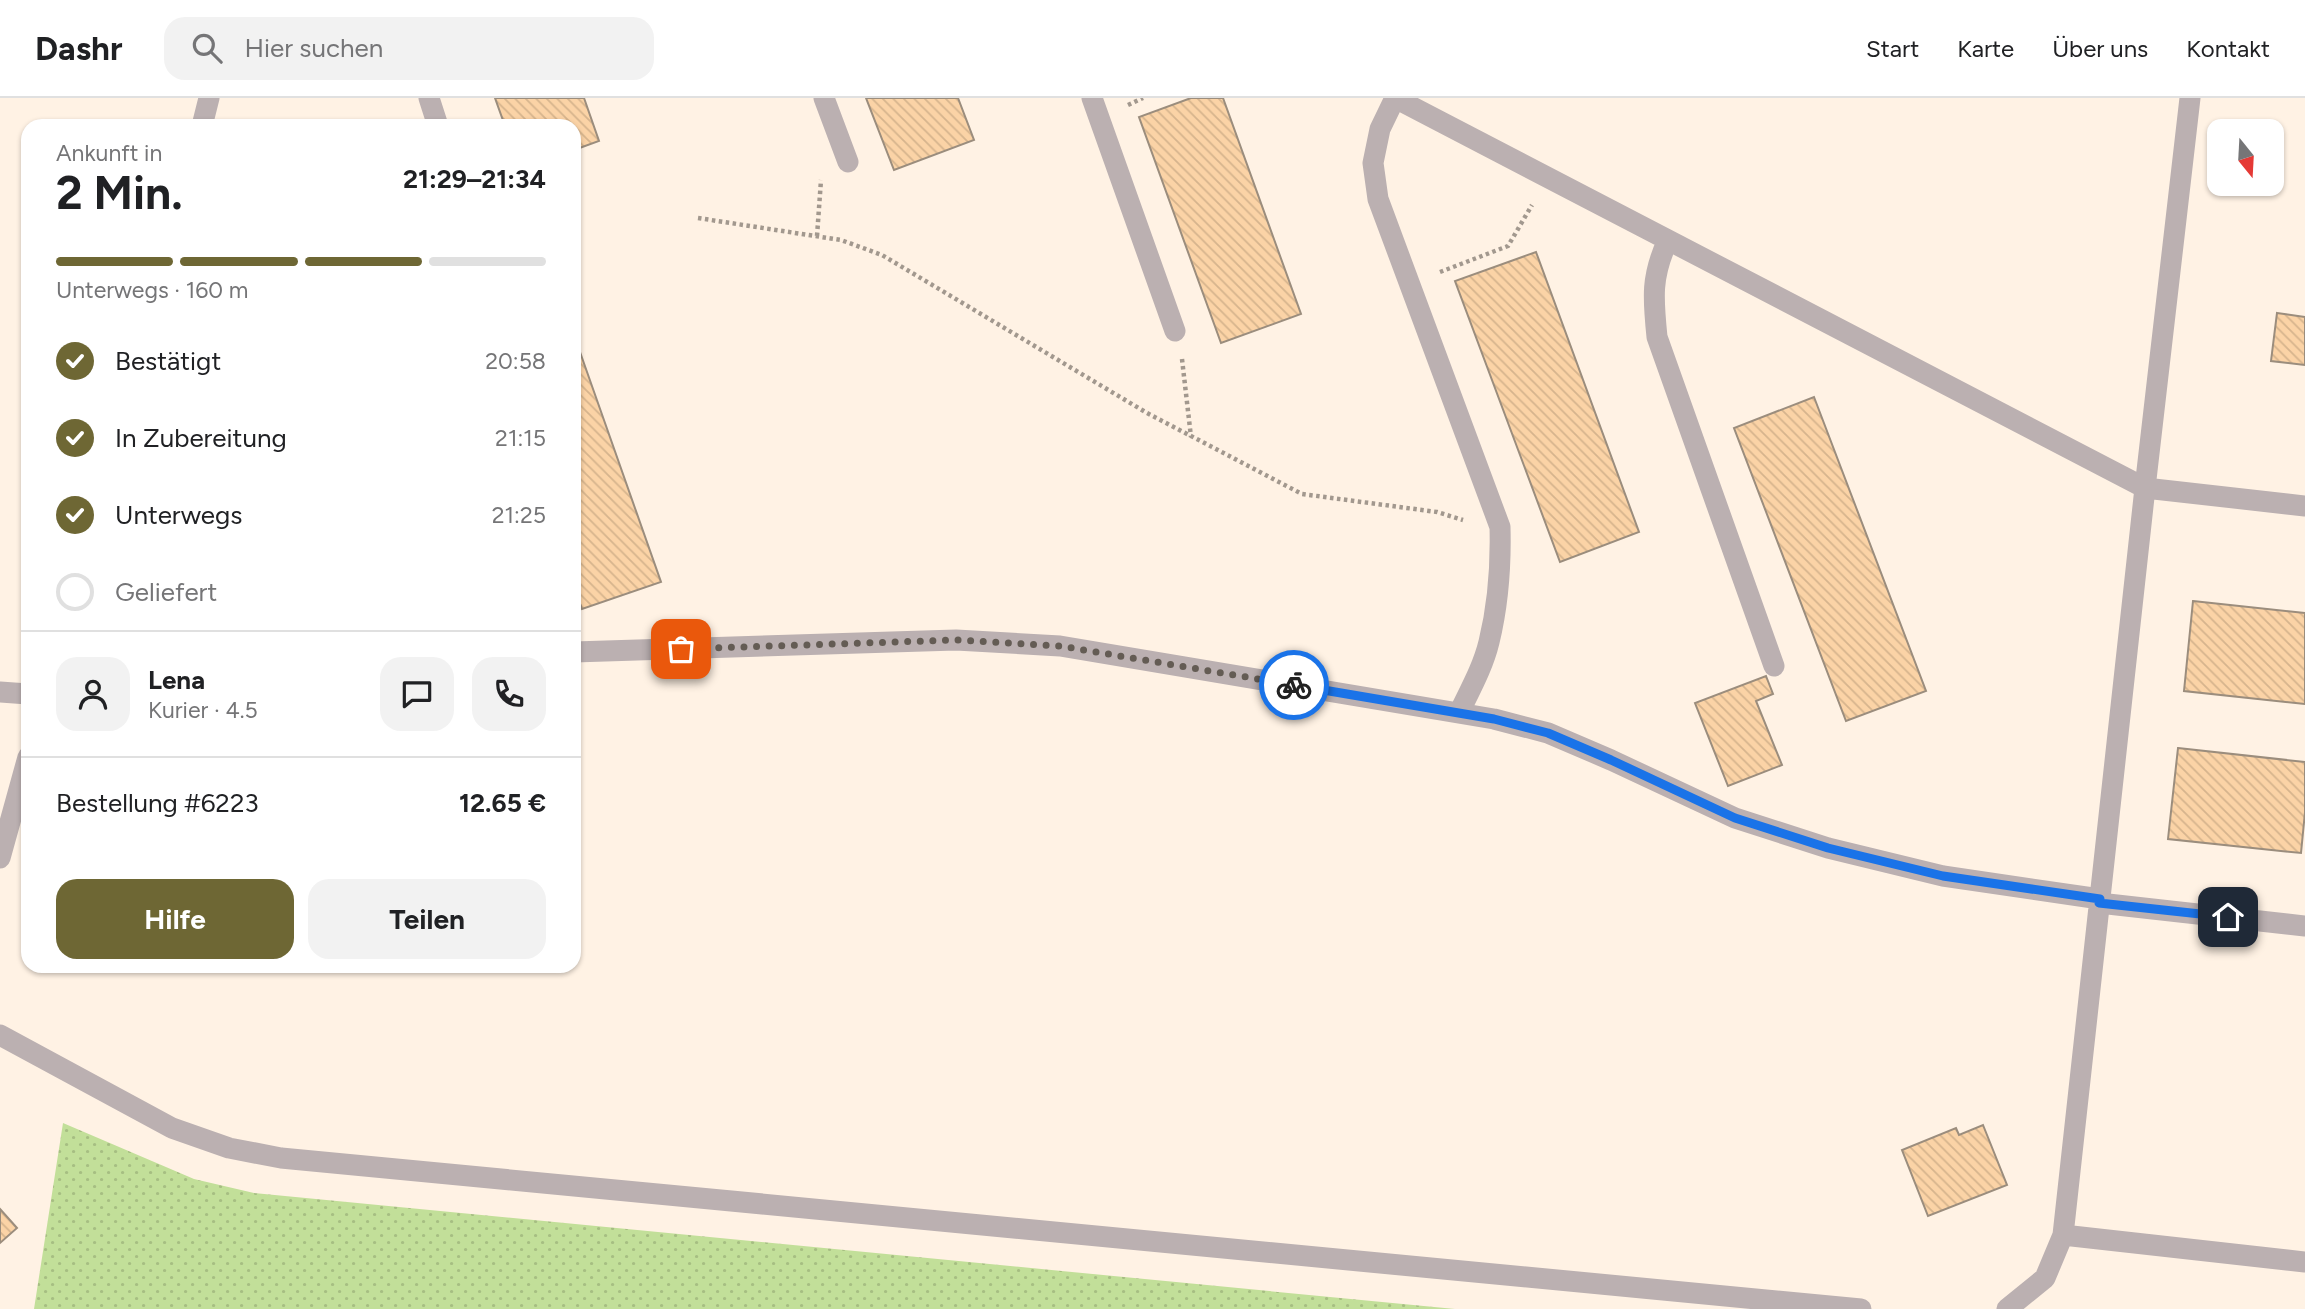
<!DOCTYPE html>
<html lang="de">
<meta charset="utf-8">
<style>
body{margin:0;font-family:Figtree,sans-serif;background:#f2f2f2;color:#202124;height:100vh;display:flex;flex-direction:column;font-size:26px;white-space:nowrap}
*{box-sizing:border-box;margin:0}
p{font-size:23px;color:#757577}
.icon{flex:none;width:38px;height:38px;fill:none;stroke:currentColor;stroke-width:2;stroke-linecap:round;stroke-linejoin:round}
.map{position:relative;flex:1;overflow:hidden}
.details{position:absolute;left:21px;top:21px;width:560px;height:854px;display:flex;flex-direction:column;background:#fff;border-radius:21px;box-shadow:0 2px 5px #0004}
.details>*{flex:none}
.needle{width:46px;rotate:162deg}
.fabs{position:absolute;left:2207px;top:21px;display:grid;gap:14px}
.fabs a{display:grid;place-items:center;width:77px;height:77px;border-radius:14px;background:#fff;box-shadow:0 2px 5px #0004;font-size:35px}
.pin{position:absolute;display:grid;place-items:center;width:60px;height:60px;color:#fff;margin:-30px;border-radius:14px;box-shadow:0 4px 10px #0006}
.courier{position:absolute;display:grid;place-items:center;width:70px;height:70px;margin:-35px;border:5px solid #1a73e8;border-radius:50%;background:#fff;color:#222;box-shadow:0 2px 9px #0007}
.headline em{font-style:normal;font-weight:700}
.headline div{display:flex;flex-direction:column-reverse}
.headline{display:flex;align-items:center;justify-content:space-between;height:119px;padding:0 35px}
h1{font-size:46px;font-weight:700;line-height:52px}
.bar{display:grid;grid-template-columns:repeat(4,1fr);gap:10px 7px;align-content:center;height:84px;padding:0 35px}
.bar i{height:9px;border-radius:5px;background:#e0e0e0}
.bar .selected{background:#6e6734}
.bar p{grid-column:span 4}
.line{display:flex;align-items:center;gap:18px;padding:0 35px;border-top:2px solid #e0e0e0}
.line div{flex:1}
.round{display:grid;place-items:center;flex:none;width:74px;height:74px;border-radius:21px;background:#f2f2f2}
ol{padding:0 35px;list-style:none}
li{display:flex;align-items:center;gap:21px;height:77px}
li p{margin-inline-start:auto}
li .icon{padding:7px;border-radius:50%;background:#6e6734;color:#fff;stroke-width:4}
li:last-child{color:#757577}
li i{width:38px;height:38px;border:4px solid #e0e0e0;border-radius:50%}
.cta{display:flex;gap:14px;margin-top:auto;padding:14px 35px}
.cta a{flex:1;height:80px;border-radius:21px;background:#6e6734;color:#fff;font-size:28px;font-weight:700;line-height:80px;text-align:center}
.cta a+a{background:#f2f2f2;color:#202124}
header{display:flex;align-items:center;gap:42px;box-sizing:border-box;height:98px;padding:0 35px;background:#fff;border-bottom:2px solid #e0e0e0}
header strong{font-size:33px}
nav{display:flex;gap:38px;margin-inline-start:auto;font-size:24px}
.search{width:490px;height:63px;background:#f2f2f2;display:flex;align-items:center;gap:18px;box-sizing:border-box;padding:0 24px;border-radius:21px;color:#757577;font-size:26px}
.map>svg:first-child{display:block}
.grass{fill:url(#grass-dots)}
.building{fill:url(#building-back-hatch);stroke:#9b8d7d;stroke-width:2}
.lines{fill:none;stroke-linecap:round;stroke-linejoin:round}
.path{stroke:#a2988e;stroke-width:4.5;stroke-dasharray:3.5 3.5;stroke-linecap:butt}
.service{stroke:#bbb0b1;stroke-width:21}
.done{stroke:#645c54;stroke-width:7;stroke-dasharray:0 12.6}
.route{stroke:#1a73e8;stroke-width:9}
</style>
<header>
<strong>Dashr</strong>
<div class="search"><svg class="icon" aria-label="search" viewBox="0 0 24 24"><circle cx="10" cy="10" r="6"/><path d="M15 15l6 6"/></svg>Hier suchen</div>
<nav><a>Start</a><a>Karte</a><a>Über uns</a><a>Kontakt</a></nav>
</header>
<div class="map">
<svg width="2305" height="1211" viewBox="0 0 2305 1211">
<defs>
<pattern id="grass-dots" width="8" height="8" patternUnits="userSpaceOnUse" patternTransform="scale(1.75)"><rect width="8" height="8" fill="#c2df99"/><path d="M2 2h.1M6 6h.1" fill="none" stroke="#a6be82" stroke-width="1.8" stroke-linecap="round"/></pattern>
<pattern id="building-back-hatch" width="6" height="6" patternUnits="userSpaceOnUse" patternTransform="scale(1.75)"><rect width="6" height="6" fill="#fbd3a6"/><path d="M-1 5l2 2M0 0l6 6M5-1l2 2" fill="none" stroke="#d6b48d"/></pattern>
</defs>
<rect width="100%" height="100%" fill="#fff2e4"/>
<path class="grass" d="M63,1025L194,1081L254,1095L1455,1211H34Z"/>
<path class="building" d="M495,0H584L599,43L574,52V28H505Z
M866,0H958L974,42L894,72Z
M1191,0H1223L1301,216L1221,245L1139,19Z
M1536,154L1639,434L1560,464L1455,183Z
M2277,215L2305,219V267L2271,263Z
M574,237L661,484L582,511L574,489Z
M1814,299L1926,593L1846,623L1734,330Z
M2193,503L2305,515V606L2184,593Z
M1766,578L1773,596L1756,603L1782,667L1728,688L1695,605Z
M2178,650L2305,664V714L2301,755L2168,741Z
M1983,1027L2007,1087L1928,1118L1902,1052L1956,1030L1959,1037Z
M0,1111L17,1130L0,1145Z"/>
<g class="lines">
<path class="path" d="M1128,7L1143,0
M698,120L841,142L882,157L1147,315L1302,396L1437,414L1463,422
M817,138L821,82
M1440,174L1508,148L1532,107
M1182,261L1191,339"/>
<path class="service" d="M429,0L438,28
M824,0L848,64
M1092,0L1175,233
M1395,0L2145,390L2305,408
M1395,0L1380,31L1373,65L1378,101L1500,429C1501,467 1498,507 1489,544C1483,569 1470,592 1459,615
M202,28L209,0
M1668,142C1651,178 1653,200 1657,239L1774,568
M574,554L956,542L1060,548L1494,621L1548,635L1611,662L1735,720L1828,750L1943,778L2100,801
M0,594L28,596
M0,760L28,659
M2099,805L2305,828
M0,937L172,1030L229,1050L281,1060L1861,1211
M2063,1137L2145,390L2190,0
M2007,1211L2045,1180L2063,1137L2305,1164"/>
</g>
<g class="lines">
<path class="done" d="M681,551L956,542L1060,548L1294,587"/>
<path class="route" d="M1294,587L1494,621L1548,635L1611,662L1735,720L1828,750L1943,778L2100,801L2099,805L2228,819"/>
</g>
</svg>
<div class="fabs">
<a><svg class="needle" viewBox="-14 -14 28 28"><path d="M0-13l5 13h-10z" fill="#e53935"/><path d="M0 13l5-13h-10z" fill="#757577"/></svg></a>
</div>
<div class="pin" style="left:681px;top:551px;background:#ea580c"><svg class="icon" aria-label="bag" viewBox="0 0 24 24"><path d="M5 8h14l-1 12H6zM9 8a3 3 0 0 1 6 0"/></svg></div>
<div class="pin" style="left:2228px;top:819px;background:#1f2937"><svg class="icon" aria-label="home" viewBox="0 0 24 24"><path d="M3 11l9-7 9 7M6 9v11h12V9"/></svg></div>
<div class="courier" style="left:1294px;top:587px"><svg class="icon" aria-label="bike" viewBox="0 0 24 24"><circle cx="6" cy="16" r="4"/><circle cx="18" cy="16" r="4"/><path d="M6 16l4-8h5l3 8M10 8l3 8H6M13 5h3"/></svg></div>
<section class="details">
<div class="headline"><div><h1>2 Min.</h1><p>Ankunft in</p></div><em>21:29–21:34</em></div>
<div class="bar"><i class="selected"></i><i class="selected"></i><i class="selected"></i><i></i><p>Unterwegs · 160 m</p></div>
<ol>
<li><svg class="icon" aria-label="check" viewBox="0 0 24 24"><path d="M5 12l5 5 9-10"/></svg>Bestätigt<p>20:58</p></li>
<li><svg class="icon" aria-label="check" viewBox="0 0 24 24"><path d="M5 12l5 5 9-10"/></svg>In Zubereitung<p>21:15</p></li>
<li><svg class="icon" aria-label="check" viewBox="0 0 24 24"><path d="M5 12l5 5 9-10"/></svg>Unterwegs<p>21:25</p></li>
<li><i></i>Geliefert</li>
</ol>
<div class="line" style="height:126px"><a class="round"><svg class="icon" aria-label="person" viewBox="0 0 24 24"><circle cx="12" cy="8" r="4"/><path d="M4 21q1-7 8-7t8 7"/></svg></a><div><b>Lena</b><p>Kurier · 4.5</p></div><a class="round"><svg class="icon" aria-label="chat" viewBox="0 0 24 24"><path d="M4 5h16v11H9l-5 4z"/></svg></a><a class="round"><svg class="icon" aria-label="phone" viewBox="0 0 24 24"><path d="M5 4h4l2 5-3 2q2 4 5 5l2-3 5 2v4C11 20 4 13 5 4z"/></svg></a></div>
<div class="line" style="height:91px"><div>Bestellung #6223</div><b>12.65 €</b></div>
<div class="cta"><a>Hilfe</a><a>Teilen</a></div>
</section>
</div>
